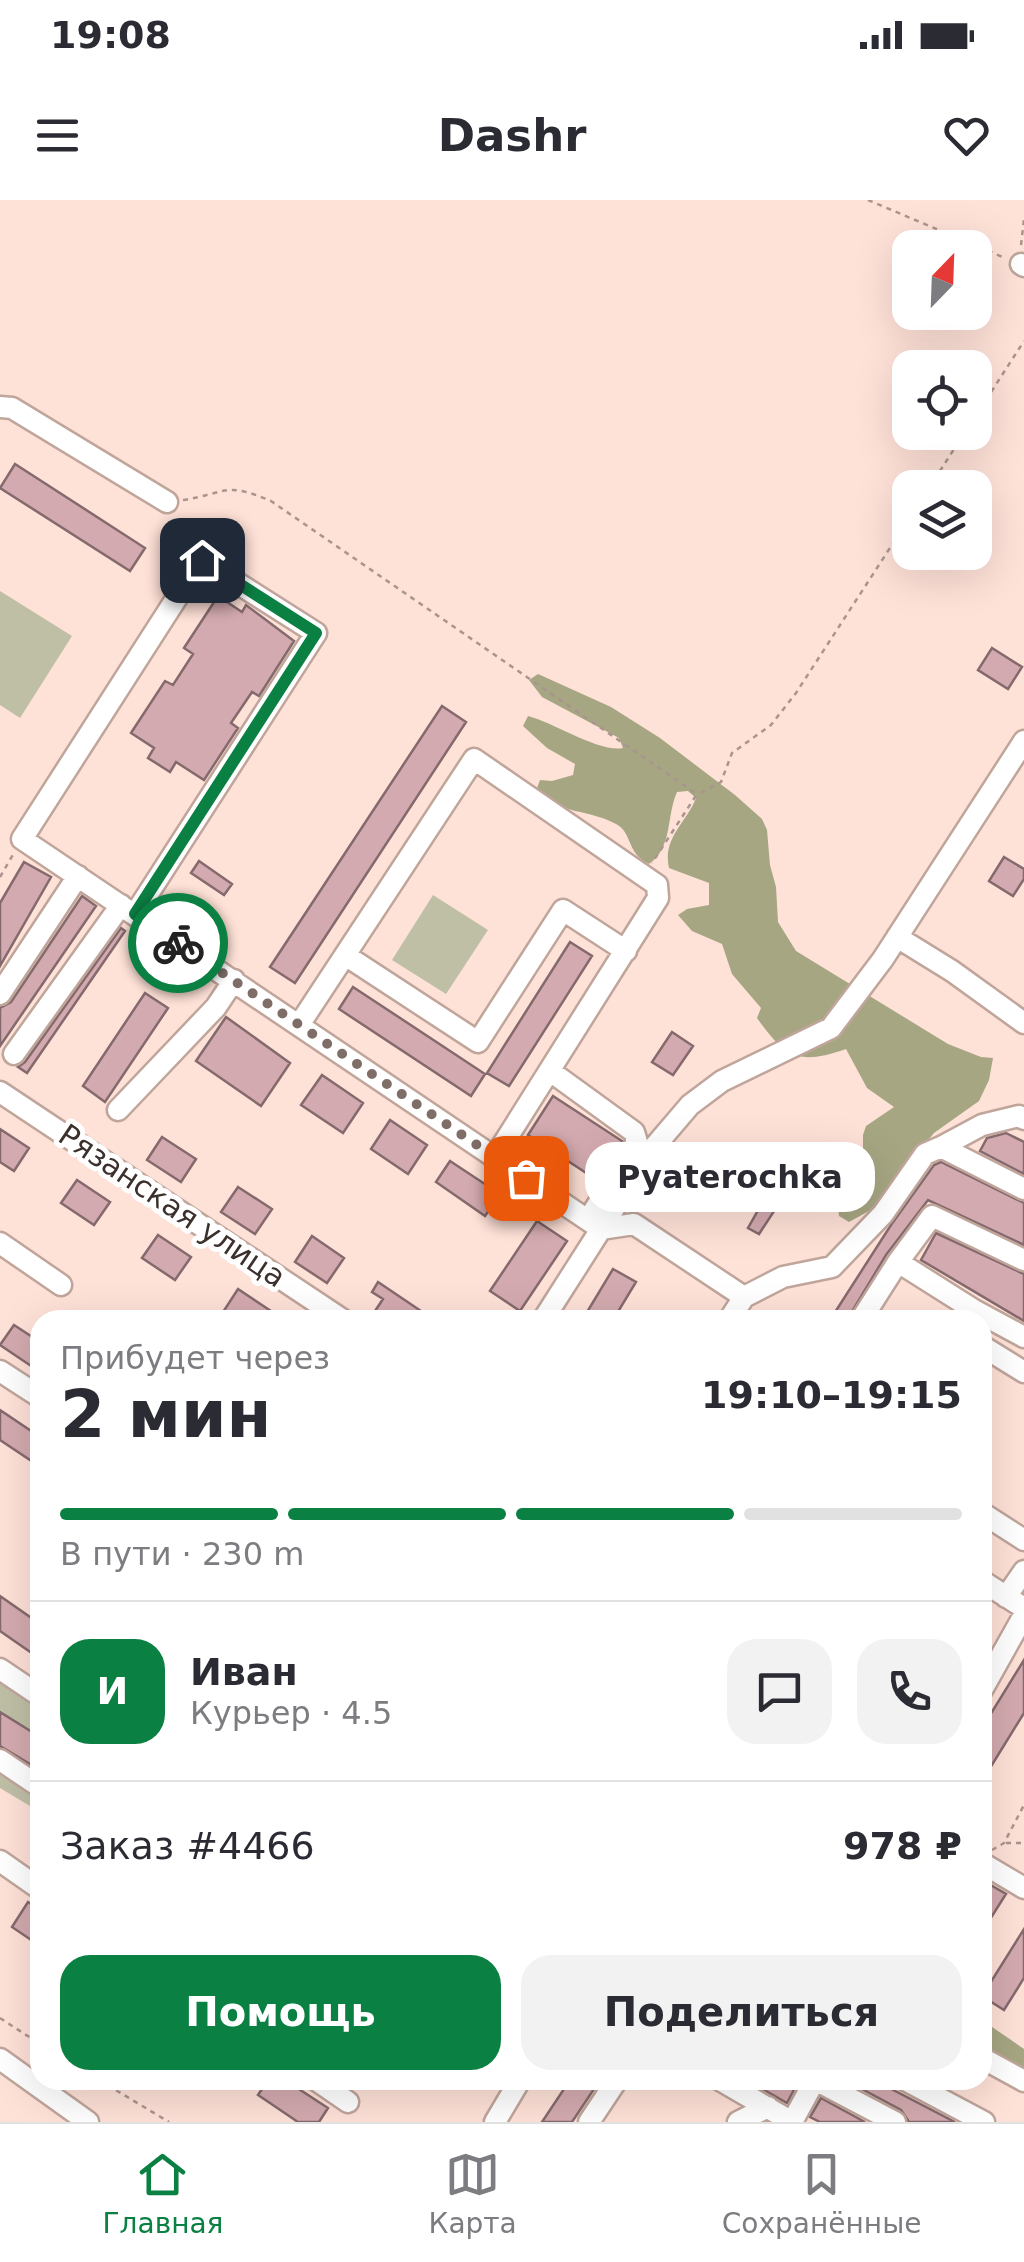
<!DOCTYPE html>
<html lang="ru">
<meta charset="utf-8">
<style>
body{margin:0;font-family:"DejaVu Sans",sans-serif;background:#f2f2f3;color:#2b2b33;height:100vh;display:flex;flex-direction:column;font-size:38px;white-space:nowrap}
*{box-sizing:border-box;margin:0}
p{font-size:32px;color:#7c7c81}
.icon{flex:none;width:55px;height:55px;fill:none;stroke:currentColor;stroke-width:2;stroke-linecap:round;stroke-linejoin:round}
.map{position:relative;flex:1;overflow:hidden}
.panel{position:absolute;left:30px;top:1110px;width:962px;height:780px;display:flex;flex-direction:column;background:#fff;border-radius:30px;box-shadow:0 10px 40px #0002}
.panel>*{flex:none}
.needle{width:65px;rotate:23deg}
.controls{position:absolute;left:892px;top:30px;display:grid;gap:20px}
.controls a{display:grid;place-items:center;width:100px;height:100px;border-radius:20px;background:#fff;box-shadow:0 10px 40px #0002;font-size:50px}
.pin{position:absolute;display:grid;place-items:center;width:85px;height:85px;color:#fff;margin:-42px;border-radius:20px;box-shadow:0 5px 15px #0006}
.courier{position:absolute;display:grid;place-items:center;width:100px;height:100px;margin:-50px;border:8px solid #0b8043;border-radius:50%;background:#fff;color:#222;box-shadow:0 2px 12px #0007}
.bubble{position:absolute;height:70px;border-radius:30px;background:#fff;box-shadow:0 10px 40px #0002;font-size:32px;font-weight:800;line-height:70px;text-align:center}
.overview em{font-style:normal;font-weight:800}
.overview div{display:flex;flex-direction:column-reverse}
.overview{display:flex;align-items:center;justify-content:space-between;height:170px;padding:0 30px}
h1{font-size:65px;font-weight:800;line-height:75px}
.bar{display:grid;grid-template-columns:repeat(4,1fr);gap:15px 10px;align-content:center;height:120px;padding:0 30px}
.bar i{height:12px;border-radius:8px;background:#e1e1e2}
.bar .on{background:#0b8043}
.bar p{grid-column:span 4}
.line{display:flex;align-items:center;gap:25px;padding:0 30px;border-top:2px solid #e1e1e2}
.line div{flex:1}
.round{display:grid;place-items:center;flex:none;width:105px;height:105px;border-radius:30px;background:#f2f2f3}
.cta{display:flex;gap:20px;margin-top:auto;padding:20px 30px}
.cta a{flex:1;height:115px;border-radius:30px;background:#0b8043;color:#fff;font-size:40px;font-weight:800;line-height:115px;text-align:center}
.cta a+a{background:#f2f2f3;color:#2b2b33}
.status{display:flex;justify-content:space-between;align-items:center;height:70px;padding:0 50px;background:#fff;direction:ltr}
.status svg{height:28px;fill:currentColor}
header{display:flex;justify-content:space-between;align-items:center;height:130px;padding:0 30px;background:#fff;font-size:45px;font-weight:800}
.tabs{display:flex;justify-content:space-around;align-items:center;height:140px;border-top:2px solid #e1e1e2;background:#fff;font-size:28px;color:#7c7c81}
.tabs a{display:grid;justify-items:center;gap:5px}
.tabs .on{color:#0b8043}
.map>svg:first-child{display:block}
.green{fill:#bfbfa6}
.forest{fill:#a6a683}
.building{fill:#d3aaaf;stroke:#856a6d;stroke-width:2.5}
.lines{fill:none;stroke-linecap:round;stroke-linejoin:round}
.minor-casing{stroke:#c0a59b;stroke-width:25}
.path{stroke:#aa958e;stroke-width:2.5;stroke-dasharray:5 5;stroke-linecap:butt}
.minor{stroke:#fff;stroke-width:20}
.done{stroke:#7f6e68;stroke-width:10;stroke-dasharray:0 18}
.route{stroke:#0b8043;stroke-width:12}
.labels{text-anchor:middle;stroke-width:10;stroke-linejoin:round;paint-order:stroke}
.street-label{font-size:30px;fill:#3b302c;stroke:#fff}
</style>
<div class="status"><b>19:08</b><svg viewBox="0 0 49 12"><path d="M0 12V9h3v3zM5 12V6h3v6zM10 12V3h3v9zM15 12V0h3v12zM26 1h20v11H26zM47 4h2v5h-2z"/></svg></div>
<header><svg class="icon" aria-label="menu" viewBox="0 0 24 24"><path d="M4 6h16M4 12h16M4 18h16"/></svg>Dashr<svg class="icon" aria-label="heart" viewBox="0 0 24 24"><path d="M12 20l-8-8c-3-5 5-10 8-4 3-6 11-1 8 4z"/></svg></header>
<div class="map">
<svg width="1024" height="1922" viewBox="0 0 1024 1922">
<rect width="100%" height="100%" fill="#fee1d7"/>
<path class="green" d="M0,391L72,436L20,518L0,505Z
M433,695L488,730L446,794L392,760Z
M0,1482L40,1508V1612L0,1588Z"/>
<path class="forest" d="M538,474L611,507L660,538L735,595L762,619L767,630L770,665L776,687L778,722L796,751L948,844L981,857L993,858L989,880L979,901L934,933L890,986L878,1006L849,1022L839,1016L838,1006L853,990L863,969V935L866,926L894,907L867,888L846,849C797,866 785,857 757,818L761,808L732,774L722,744L692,731L678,715L687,709L709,705V683L669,668C662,638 687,622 696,598L688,591L677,592C666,617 673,647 649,664C626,653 633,633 616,624C589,609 561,615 536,591L540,580L552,581L573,575L575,564L547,548L523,526L528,516C555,523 600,553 623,548L619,538L542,497L529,480Z
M982,1820L1024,1849V1874L983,1846Z"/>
<path class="building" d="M15,264L145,348L130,371L0,288Z
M218,396L242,412L246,405L294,441L259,496L252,492L231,523L238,528L204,580L176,562L170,572L148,558L154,548L131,533L165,481L173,485L193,454L184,448Z
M992,448L1022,467L1008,489L978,470Z
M442,506L466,522L295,783L270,767Z
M1004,657L1024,669V679L1013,696L989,681Z
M199,661L232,684L224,695L191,673Z
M24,662L51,677L0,766V703Z
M82,696L96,706L0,846V808L11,802Z
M121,728L125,731L27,873L18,867L25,862Z
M570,742L592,756L509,886L487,873Z
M353,787L485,874L471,896L339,809Z
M145,793L168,808L105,902L83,886Z
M226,817L290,863L261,906L196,861Z
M672,832L693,846L673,875L652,862Z
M322,875L363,903L343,933L301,905Z
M553,896L622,941L597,980L528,935Z
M390,920L427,945L408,974L371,949Z
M0,929L29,948L14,971L0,962Z
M1006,933L1024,942V974L980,951L987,938Z
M162,937L196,959L181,982L147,960Z
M450,961L500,994L485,1016L436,982Z
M941,962L1024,1003V1045L928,1000L886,1055L847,1120H830L891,1025L934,965Z
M77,980L110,1002L94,1025L61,1003Z
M238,987L272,1009L255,1034L221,1012Z
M769,991L782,999L759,1034L748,1028Z
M537,1021L567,1041L520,1111L490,1091Z
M936,1033L1024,1074V1121L921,1060Z
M158,1035L191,1057L175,1080L142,1058Z
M312,1036L344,1058L327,1083L295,1062Z
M613,1069L636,1082L613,1120H599L587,1112Z
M378,1082L421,1111L415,1120H381L373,1114L383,1099L372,1092Z
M238,1089L271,1111L265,1120H236L223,1112Z
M14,1125L40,1142V1172L0,1145Z
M0,1210L40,1237V1246L30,1260L0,1240Z
M0,1396L40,1424V1450L36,1456L0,1431Z
M1024,1460V1513L982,1581V1528Z
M0,1512L40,1537V1570L0,1546Z
M982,1680L1006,1694L982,1732Z
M28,1702L40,1710V1746L12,1727Z
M1024,1729V1778L1004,1810L982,1796Z
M268,1880H285L328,1908L319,1922H298L258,1895Z
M570,1880H600L572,1922H542Z
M747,1880H799L787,1903Z
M845,1880H874L955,1922H909L901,1910Z
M821,1898L865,1922H820L810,1917Z"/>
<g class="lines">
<defs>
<path id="minor" d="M1021,64L1024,66
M0,207L12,208L167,302
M135,714L316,433L201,360L22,639L601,1029L543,1120
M897,737L952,771L1024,823
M345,755L478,842L563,710L626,751
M0,794L78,676
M299,825L474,559L657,685L658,698L495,957
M14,854L121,705
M550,871L634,932L637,942L588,1020
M0,892L343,1120
M118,910L216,807L234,780
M941,947L982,925L1019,916L1024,919
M601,1029L649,953L690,905L722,881L831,828L883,759L1024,541
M601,1029L634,1024L744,1097L783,1077L832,1067L883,1014L925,954L941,947L1024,989
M0,1043L61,1085
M898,1062L932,1016L1024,1060
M974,1110L1024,1137
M729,1120L744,1097
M861,1120L898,1062L974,1110L968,1120
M982,1146L1024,1172
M0,1171L40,1197
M982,1313L1024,1340
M982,1381L1024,1408
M1006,1397L1024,1371
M0,1469L40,1496
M982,1490L1024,1415
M0,1560L40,1587
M0,1661L40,1689
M982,1663L1024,1688
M982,1858L1024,1881
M0,1859L88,1922
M316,1880L348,1902
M720,1880L792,1922L815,1880L895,1922
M905,1880L984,1922
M495,1922L520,1880
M589,1922L617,1880
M738,1922L768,1907"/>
</defs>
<use href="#minor" class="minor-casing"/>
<path class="path" d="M868,0L1005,58
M1021,45L1024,19
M975,217L1024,141
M929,288L965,232
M183,300C228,293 224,281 271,301L697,594L652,663
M701,593L721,582L732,553L771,525L796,493L910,317
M0,677L14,653
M1006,1643H1024
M992,1650L1004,1643L1024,1605
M0,1818L40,1844
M99,1880L169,1922"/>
<use href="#minor" class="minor"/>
</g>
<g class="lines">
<path class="done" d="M178,743L526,978"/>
<path class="route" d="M178,743L135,714L316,433L202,360"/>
</g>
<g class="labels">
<g class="street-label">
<text transform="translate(172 1006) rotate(34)" y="10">Рязанская улица</text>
</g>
</g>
</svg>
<div class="controls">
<a><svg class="needle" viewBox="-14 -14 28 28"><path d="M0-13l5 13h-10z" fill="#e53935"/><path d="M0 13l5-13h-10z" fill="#7c7c81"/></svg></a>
<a><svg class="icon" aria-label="locate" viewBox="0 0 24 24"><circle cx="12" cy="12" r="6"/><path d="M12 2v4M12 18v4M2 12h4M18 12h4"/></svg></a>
<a><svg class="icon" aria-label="layers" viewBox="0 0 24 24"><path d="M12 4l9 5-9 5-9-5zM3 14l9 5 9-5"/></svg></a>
</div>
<div class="pin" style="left:526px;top:978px;background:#ea580c"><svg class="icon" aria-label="bag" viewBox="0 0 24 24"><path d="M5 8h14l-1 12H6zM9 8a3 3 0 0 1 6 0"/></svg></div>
<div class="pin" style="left:202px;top:360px;background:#1f2937"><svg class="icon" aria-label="home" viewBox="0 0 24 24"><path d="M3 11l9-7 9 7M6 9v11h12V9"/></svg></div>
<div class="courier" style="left:178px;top:743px"><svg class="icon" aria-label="bike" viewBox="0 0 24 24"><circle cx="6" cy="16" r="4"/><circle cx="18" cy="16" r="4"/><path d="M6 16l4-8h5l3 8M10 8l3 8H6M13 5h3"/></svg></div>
<div class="bubble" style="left:585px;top:942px;width:290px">Pyaterochka</div>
<section class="panel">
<div class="overview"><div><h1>2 мин</h1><p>Прибудет через</p></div><em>19:10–19:15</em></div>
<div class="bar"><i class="on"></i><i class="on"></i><i class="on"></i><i></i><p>В пути · 230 m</p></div>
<div class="line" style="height:180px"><b class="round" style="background:#0b8043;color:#fff">И</b><div><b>Иван</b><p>Курьер · 4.5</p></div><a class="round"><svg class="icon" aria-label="chat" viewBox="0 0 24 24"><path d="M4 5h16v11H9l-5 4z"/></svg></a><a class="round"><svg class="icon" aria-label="phone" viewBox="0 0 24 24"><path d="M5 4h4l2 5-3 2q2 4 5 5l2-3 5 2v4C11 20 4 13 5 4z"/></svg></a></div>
<div class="line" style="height:130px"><div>Заказ #4466</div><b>978 ₽</b></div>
<div class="cta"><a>Помощь</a><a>Поделиться</a></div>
</section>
</div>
<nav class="tabs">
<a class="on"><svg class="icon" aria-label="home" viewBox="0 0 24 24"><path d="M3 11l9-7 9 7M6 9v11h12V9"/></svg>Главная</a>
<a><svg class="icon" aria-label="map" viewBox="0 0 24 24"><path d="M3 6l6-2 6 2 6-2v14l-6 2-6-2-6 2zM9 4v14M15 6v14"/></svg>Карта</a>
<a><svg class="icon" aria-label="saved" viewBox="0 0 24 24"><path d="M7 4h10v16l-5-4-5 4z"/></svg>Сохранённые</a>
</nav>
